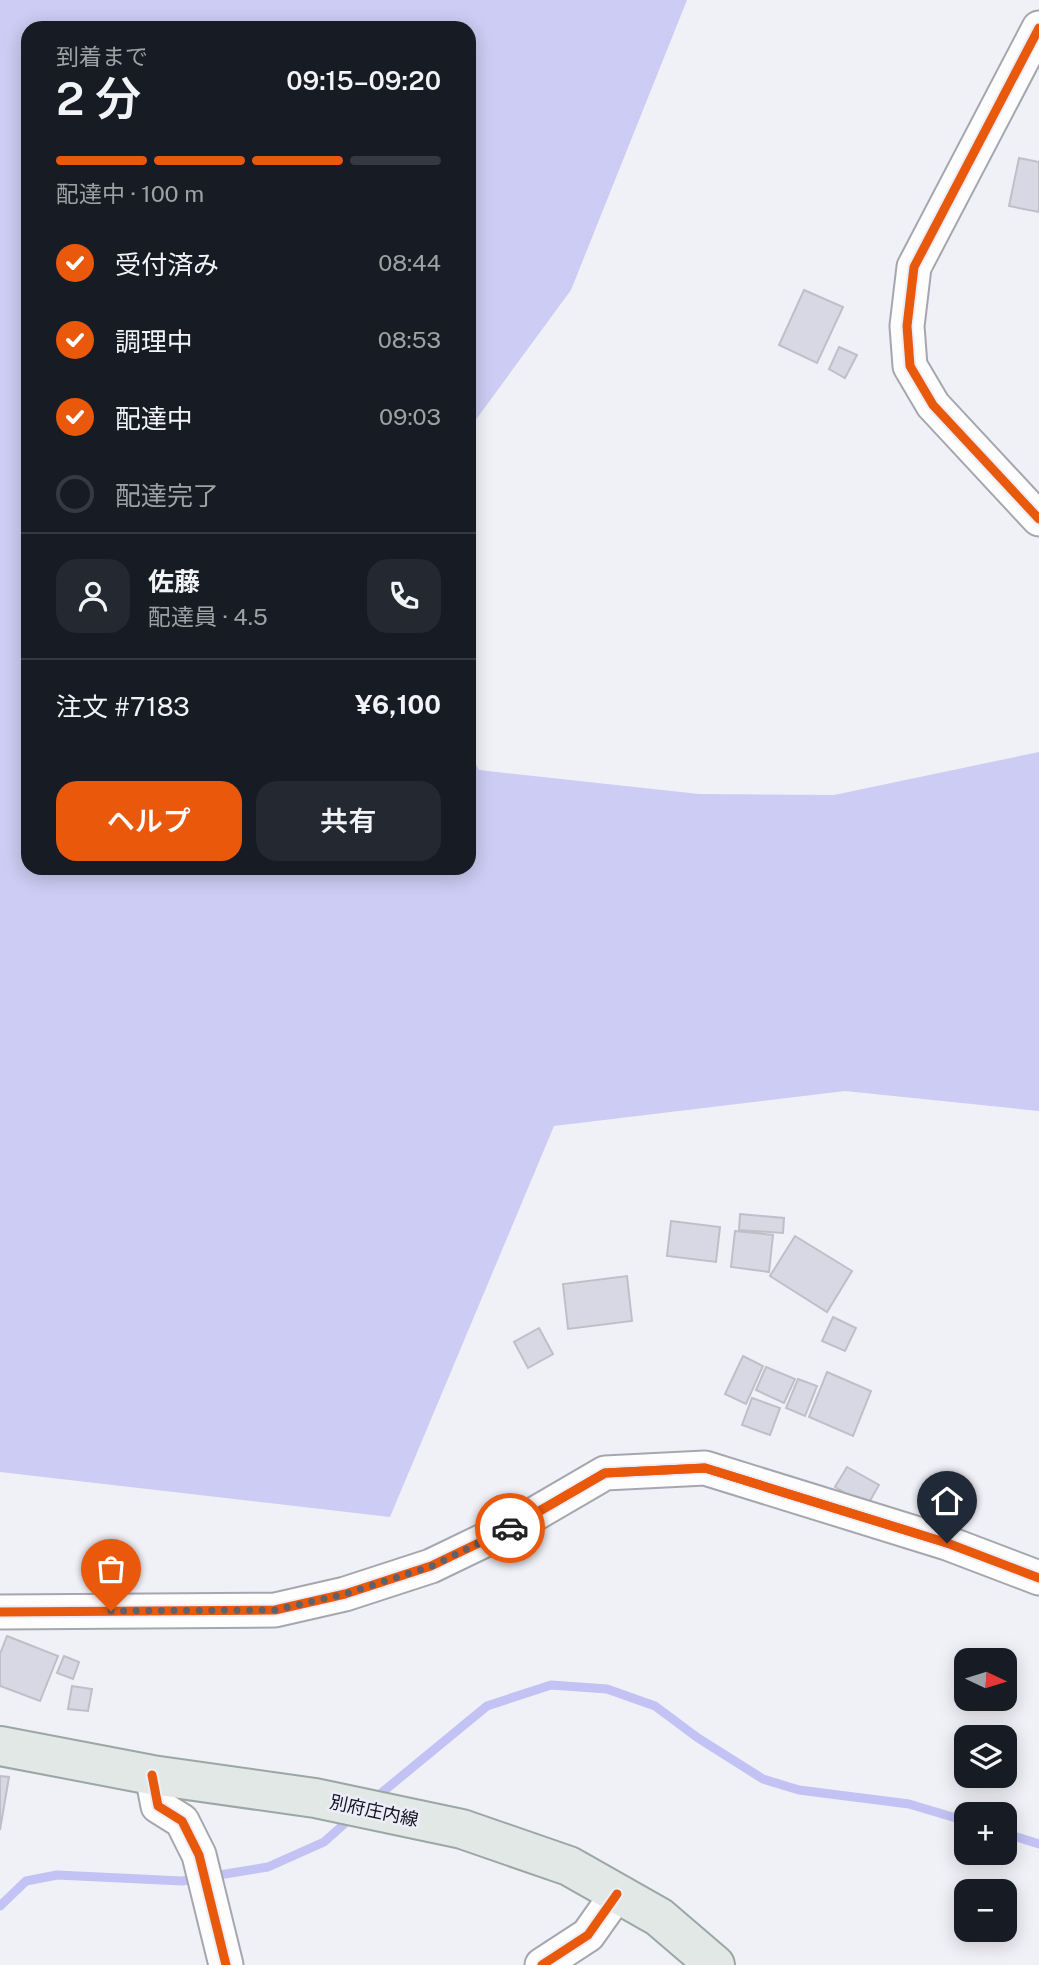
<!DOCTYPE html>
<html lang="ja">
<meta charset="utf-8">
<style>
body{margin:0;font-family:"Public Sans","Noto Sans JP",sans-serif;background:#242831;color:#f1f3f6;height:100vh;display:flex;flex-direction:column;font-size:26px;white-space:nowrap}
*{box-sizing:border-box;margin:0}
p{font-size:23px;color:#9ea1a6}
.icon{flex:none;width:38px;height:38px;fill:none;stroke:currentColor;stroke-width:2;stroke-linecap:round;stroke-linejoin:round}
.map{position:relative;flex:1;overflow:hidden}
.side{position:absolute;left:21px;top:21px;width:455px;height:854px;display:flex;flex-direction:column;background:#171b24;border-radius:21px;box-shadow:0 4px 18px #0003}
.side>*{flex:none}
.needle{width:46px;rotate:94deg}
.controls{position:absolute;left:954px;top:1648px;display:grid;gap:14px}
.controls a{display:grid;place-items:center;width:63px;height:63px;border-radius:14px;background:#171b24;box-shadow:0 4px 18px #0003;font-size:35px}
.pin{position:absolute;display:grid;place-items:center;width:60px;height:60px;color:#fff;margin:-72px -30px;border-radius:50% 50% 50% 0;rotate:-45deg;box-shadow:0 0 7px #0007}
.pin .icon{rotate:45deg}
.courier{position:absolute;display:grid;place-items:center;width:70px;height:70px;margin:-35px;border:5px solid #ea580c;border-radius:50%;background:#fff;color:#222;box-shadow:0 2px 9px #0007}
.head em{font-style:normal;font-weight:600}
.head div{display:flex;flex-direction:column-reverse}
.head{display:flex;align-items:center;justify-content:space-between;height:119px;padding:0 35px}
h1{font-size:46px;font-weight:600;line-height:52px}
.bar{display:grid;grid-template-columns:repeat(4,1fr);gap:10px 7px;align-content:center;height:84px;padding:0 35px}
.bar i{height:9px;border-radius:5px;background:#363941}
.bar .selected{background:#ea580c}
.bar p{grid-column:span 4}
.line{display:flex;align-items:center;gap:18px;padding:0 35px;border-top:2px solid #363941}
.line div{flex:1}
.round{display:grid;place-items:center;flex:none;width:74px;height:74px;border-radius:21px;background:#242831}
ol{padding:0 35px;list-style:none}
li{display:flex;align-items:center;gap:21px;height:77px}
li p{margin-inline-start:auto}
li .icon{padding:7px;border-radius:50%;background:#ea580c;color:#fff;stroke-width:4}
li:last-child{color:#9ea1a6}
li i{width:38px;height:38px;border:4px solid #363941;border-radius:50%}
.button{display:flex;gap:14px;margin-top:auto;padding:14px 35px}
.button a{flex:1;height:80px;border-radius:21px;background:#ea580c;color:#fff;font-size:28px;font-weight:600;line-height:80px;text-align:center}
.button a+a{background:#242831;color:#f1f3f6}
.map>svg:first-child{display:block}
.forest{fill:#ccccf4}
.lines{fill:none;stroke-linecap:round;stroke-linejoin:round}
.stream{stroke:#c2c2f4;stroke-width:9}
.building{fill:#d8d8e5;stroke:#bfbfc8;stroke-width:2}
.minor-casing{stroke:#a6a6af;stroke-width:37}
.major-casing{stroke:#9ba7a5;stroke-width:42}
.minor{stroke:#fdfdfe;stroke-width:33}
.major{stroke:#e2e8e6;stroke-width:38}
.cycleway-casing{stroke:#ededfa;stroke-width:13}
.cycleway{stroke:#e8590c;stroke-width:9}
.done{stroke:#60606a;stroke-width:7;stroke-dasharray:0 12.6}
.route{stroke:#ea580c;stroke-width:9}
.labels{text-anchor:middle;stroke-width:5;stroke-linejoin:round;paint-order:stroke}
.street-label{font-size:18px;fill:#13131e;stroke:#ededfa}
</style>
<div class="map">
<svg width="1039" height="1965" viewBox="0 0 1039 1965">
<rect width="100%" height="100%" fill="#f0f0f7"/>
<path class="forest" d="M0,0H687L571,290L469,429V28H28V868H469V752L479,770L699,794L834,795L1039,752V1111L845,1091L554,1126L390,1517L0,1472Z"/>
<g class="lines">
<path class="stream" d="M374,1799L487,1706L551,1685L607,1689L655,1706L698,1738L763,1779L799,1790L909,1804L966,1821
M1004,1833L1039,1844
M0,1906L26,1881L57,1875L182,1881L268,1867L324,1842L352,1817"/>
</g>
<path class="building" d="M1019,158L1039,162V212L1009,206Z
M804,290L843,307L817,363L779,345Z
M839,347L857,355L845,378L829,369Z
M740,1214L784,1218L783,1233L739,1230Z
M671,1221L720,1227L716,1262L667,1256Z
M735,1231L773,1235L769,1272L731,1267Z
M795,1236L852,1271L827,1312L770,1276Z
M627,1276L632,1321L568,1329L563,1284Z
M833,1317L856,1328L845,1351L822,1341Z
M539,1328L553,1354L528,1368L514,1342Z
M743,1356L763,1366L746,1404L725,1394Z
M766,1367L795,1379L784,1403L756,1390Z
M827,1372L871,1391L853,1436L809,1417Z
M798,1379L817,1386L805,1416L786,1408Z
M752,1398L780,1408L770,1435L742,1425Z
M847,1467L879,1485L867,1506L835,1487Z
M7,1636L58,1656L40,1701L0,1686V1654Z
M64,1656L79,1662L73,1679L57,1673Z
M72,1686L92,1689L88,1711L68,1709Z
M0,1776L9,1777L0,1830Z"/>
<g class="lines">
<defs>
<path id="minor" d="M1039,28L914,267L907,326L910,366L933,405L1039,519
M0,1612L275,1610L345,1594L431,1566L514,1526L605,1473L705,1468L947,1543L1039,1578
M152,1775L158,1806L182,1821L199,1855L226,1965
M542,1965L588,1935L617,1894"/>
<path id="major" d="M0,1746L152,1775L315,1798L462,1829L569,1866L659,1917L715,1965"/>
</defs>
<use href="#minor" class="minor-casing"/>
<use href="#major" class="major-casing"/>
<use href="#minor" class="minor"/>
<use href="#major" class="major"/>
<defs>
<path id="cycleway" d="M1039,28L914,267L907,326L910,366L933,405L1039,519
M0,1612L275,1610L345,1594L431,1566L514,1526L605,1473L705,1468L947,1543L1039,1578
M152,1775L158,1806L182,1821L199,1855L226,1965
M542,1965L588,1935L617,1894"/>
</defs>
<use href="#cycleway" class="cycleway-casing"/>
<use href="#cycleway" class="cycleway"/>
</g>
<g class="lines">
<path class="done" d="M111,1611L275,1610L345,1594L432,1566L510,1528"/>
<path class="route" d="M510,1528L605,1473L705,1468L947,1543"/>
</g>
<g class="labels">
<g class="street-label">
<text transform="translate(374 1811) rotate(12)" y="6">別府庄内線</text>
</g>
</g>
</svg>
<div class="controls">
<a><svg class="needle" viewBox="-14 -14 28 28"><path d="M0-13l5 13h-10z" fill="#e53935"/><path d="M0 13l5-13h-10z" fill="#9ea1a6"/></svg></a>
<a><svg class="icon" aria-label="layers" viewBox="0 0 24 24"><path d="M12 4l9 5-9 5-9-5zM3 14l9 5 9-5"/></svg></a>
<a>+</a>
<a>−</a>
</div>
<div class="pin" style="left:111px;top:1611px;background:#ea580c"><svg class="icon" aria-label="bag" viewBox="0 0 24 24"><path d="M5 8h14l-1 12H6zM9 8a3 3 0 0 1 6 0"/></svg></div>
<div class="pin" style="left:947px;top:1543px;background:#1f2937"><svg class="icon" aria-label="home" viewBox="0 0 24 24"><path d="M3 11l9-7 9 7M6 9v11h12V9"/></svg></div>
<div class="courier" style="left:510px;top:1528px"><svg class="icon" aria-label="car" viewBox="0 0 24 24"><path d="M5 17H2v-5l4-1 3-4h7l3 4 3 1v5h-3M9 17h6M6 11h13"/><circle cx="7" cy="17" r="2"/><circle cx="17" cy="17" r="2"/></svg></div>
<section class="side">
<div class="head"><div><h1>2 分</h1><p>到着まで</p></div><em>09:15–09:20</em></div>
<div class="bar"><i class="selected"></i><i class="selected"></i><i class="selected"></i><i></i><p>配達中 · 100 m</p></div>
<ol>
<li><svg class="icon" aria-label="check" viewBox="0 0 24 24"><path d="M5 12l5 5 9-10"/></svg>受付済み<p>08:44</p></li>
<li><svg class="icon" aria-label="check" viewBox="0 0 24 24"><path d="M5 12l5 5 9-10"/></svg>調理中<p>08:53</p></li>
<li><svg class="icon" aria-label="check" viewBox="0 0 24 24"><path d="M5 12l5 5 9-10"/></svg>配達中<p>09:03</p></li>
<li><i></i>配達完了</li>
</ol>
<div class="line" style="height:126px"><a class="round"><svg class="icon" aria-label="person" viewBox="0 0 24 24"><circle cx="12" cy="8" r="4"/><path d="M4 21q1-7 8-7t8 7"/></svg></a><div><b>佐藤</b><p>配達員 · 4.5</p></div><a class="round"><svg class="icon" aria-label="phone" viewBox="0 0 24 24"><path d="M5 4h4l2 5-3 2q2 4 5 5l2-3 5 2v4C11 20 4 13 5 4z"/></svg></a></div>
<div class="line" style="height:91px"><div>注文 #7183</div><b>¥6,100</b></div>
<div class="button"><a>ヘルプ</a><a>共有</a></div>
</section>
</div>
